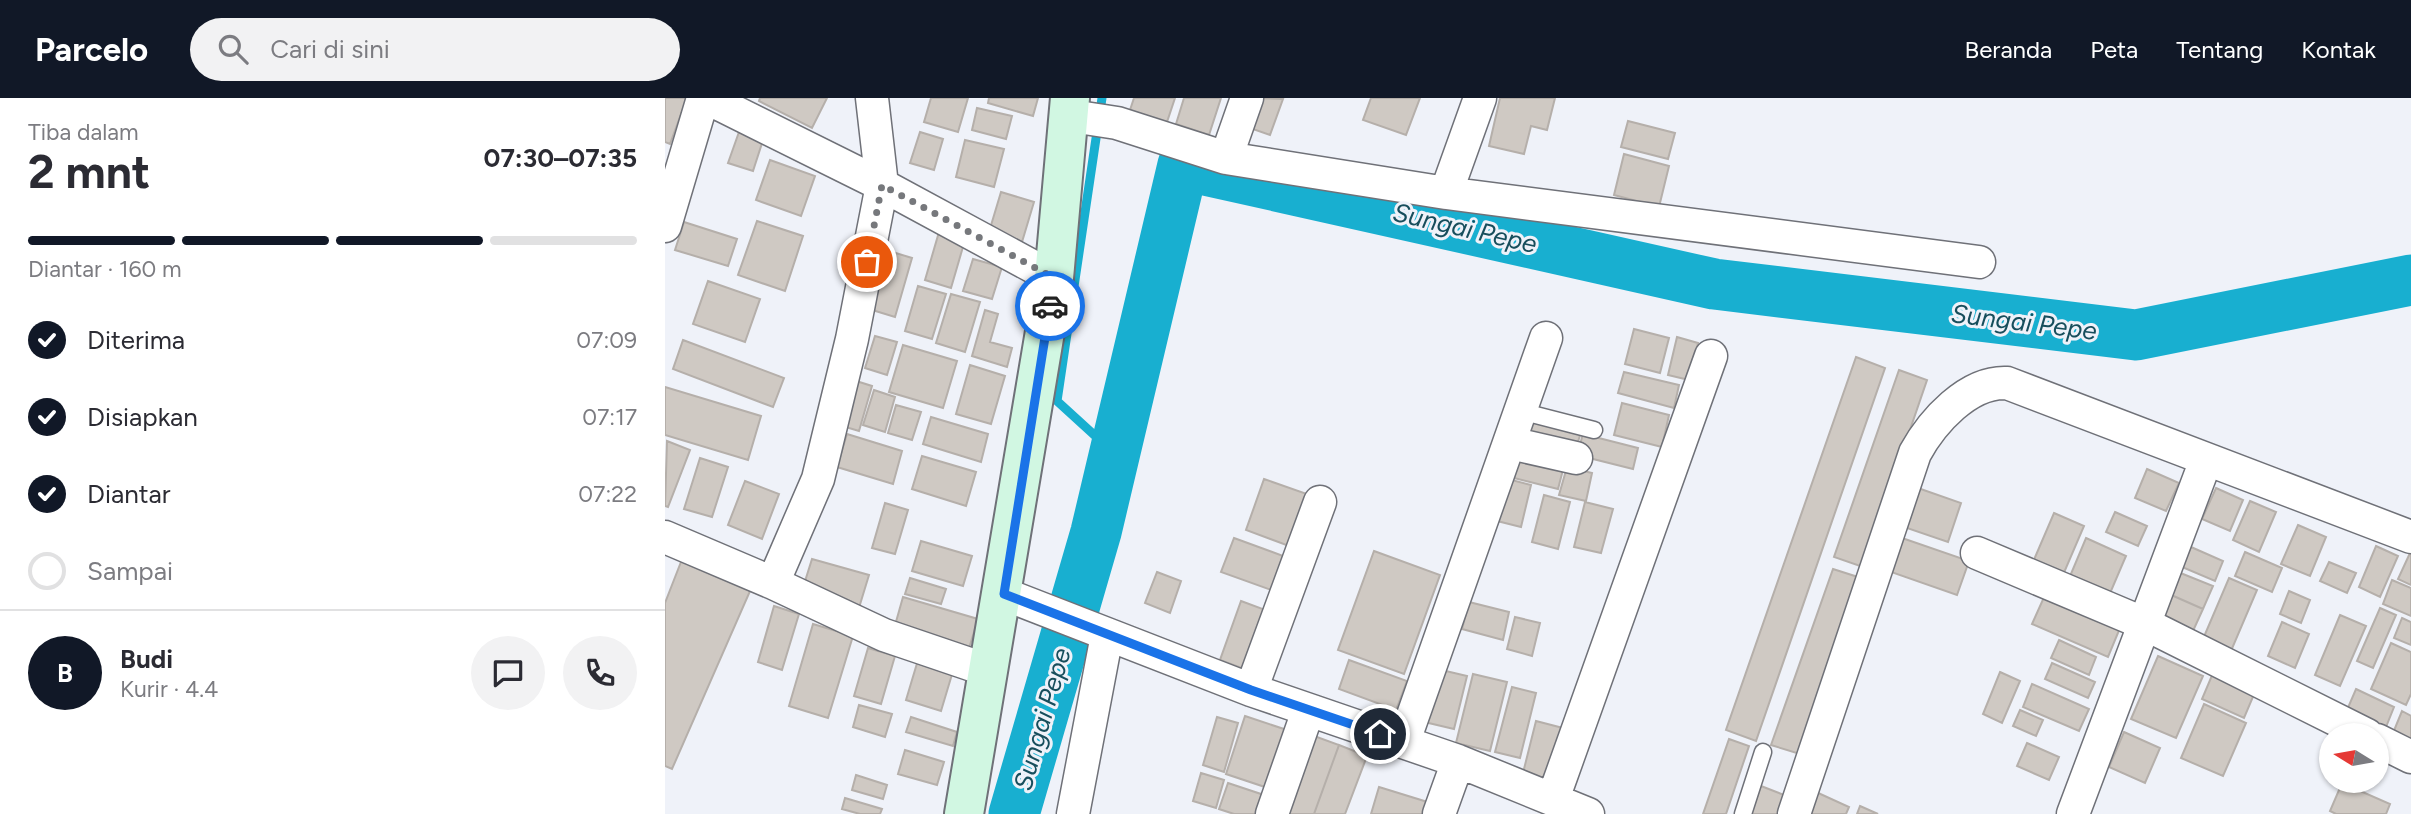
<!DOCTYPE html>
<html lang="id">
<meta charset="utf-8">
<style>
body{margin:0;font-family:Figtree,sans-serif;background:#f2f2f3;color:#2b2b33;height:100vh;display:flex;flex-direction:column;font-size:26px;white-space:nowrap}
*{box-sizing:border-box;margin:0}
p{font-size:23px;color:#7c7c81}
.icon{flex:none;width:38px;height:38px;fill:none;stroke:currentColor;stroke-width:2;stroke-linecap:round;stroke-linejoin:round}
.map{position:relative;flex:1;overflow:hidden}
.details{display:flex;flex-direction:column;background:#fff;width:665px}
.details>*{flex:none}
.needle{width:46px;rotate:281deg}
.tools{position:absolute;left:1654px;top:625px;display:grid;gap:14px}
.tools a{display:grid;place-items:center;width:70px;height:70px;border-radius:50%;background:#fff;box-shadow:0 2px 5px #0004;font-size:35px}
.pin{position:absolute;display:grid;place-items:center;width:60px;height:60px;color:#fff;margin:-30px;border:4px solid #fff;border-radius:50%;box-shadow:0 2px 7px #0007}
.courier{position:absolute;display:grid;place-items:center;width:70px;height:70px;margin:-35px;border:5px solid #1a73e8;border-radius:50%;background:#fff;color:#222;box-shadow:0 2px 9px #0007}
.overview em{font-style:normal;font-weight:700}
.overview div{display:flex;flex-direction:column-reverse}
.overview{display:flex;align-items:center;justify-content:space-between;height:119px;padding:0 28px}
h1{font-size:46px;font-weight:700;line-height:52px}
.bar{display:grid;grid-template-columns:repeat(4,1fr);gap:10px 7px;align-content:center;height:84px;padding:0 28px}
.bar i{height:9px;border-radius:5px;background:#e1e1e2}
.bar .selected{background:#111827}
.bar p{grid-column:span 4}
.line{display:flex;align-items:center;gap:18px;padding:0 28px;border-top:2px solid #e1e1e2}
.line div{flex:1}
.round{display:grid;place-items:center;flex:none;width:74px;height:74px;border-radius:37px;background:#f2f2f3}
ol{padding:0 28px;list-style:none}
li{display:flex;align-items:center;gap:21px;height:77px}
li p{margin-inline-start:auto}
li .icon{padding:7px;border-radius:50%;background:#111827;color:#fff;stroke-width:4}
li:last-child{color:#7c7c81}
li i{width:38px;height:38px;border:4px solid #e1e1e2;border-radius:50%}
header{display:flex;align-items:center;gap:42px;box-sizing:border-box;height:98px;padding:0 35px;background:#111827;color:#fff}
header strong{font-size:33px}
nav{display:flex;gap:38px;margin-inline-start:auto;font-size:24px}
.search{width:490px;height:63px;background:#f2f2f3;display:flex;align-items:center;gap:18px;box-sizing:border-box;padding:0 24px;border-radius:38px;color:#7c7c81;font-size:26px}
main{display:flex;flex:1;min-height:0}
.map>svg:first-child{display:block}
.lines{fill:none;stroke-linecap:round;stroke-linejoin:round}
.stream{stroke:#18afd0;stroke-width:9}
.river{stroke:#18afd0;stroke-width:51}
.building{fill:#cfc9c3;stroke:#b5afaa;stroke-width:2}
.service-casing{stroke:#6f7178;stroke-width:19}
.minor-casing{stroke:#6f7178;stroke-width:35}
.secondary-casing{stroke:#6f7178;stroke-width:42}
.service{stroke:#fff;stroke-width:16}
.minor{stroke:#fff;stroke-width:32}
.secondary{stroke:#d1f7e2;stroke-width:38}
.done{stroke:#76787c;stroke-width:7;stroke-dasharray:0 12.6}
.route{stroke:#1a73e8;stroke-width:9}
.labels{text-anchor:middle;stroke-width:6;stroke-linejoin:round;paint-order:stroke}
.water-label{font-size:26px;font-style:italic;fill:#174e5c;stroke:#eff2f9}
</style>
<header>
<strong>Parcelo</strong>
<div class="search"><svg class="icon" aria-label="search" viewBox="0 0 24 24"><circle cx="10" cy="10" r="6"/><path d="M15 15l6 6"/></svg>Cari di sini</div>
<nav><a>Beranda</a><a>Peta</a><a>Tentang</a><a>Kontak</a></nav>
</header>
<main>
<section class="details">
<div class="overview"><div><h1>2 mnt</h1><p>Tiba dalam</p></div><em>07:30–07:35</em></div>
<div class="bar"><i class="selected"></i><i class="selected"></i><i class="selected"></i><i></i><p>Diantar · 160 m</p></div>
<ol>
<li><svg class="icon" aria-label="check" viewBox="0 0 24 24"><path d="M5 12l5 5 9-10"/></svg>Diterima<p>07:09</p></li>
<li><svg class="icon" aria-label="check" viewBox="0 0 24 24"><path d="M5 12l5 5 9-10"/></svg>Disiapkan<p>07:17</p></li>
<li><svg class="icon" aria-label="check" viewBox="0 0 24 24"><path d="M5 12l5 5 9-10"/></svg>Diantar<p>07:22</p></li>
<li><i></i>Sampai</li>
</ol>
<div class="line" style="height:126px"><b class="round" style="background:#111827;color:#fff">B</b><div><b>Budi</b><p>Kurir · 4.4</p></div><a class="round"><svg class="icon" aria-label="chat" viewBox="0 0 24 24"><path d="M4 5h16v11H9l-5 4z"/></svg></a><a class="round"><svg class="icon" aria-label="phone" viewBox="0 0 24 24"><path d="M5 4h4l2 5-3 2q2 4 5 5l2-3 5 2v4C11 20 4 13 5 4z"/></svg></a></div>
</section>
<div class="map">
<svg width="1746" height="716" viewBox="0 0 1746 716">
<rect width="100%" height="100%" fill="#eff2f9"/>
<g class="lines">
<path class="stream" d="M437,0L392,303L449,355"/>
<path class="river" d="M349,716L431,434L518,67L1049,186L1471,237L1746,182"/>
</g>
<path class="building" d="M0,0H22L5,46L0,44Z
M95,0H162L147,30L94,3Z
M266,0H303L293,34L259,24Z
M324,0H373L368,18L323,5Z
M469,0H510L501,27L464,15Z
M519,0H556L544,37L511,26Z
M590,0L618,1L605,37L579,28Z
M706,0H755L741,37L698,22Z
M835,0H890L882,32L866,28L859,56L824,48Z
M312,10L347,18L341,41L307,32Z
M963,23L1010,35L1003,61L956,49Z
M74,34L98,42L88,73L63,65Z
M255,34L278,41L269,72L245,65Z
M300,42L339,51L329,89L291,79Z
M959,56L1004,68L994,109L949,97Z
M105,62L150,78L136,118L91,102Z
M336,94L369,104L357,144L324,134Z
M92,123L138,138L120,193L73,177Z
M19,124L72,141L63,168L10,152Z
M274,134L300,142L286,190L260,182Z
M221,152L247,160L230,219L204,211Z
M308,161L337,169L327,201L298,193Z
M43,183L95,201L80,244L28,226Z
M253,188L281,196L267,241L240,233Z
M286,196L315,204L300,254L271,245Z
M320,212L333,216L325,244L347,250L342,269L307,258Z
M969,231L1004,240L995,275L960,266Z
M210,238L232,244L222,277L200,270Z
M1012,239L1033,245L1024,282L1003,277Z
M18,242L119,280L108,309L8,271Z
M238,247L292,263L278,310L224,294Z
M1191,259L1220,270L1091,643L1061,632Z
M305,267L340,278L326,326L291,316Z
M1234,272L1262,282L1198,469L1169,459Z
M959,274L1014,287L1009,310L953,295Z
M188,282L207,288L194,333L174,327Z
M0,289L96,318L83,362L0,337Z
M209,292L230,299L220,334L198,327Z
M957,305L1004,317L997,349L949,337Z
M231,307L256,314L247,342L223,335Z
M266,319L323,336L316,364L258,346Z
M864,321L916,334L909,357L857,344Z
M182,336L237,353L228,386L172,369Z
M918,336L973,350L968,371L912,357Z
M2,343L25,352L3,409L0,408Z
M856,352L900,364L893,391L849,380Z
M257,358L311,374L301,408L247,391Z
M35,360L63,369L47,419L19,411Z
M902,369L927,375L921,403L894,397Z
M1482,371L1514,385L1501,413L1470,400Z
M839,380L866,387L856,429L828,422Z
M599,381L642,396L624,448L581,432Z
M80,383L114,396L97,441L63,427Z
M1250,389L1296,405L1283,444L1236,428Z
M1551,390L1578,402L1565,433L1537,421Z
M879,397L905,404L893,451L867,444Z
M1585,403L1611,414L1594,454L1568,442Z
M920,404L948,411L936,455L909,449Z
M220,405L243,412L230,456L207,450Z
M1450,414L1482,428L1473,448L1441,434Z
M1389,415L1419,428L1398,477L1368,464Z
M1633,427L1661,439L1645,478L1616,466Z
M569,440L621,459L609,493L556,474Z
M1237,440L1304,463L1292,497L1226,474Z
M1421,440L1461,458L1443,500L1403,483Z
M256,443L307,458L298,488L247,473Z
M1711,448L1733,458L1715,499L1694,489Z
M1526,449L1558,463L1550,483L1517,469Z
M21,451L89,484L7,671L0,668V505Z
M709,453L775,477L739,576L673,552Z
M1580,454L1617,470L1607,494L1570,478Z
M1745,455L1746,456V487L1733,481Z
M147,461L204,477L193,513L136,496Z
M1664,464L1691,475L1682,495L1655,483Z
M1168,471L1196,480L1135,656L1106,647Z
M492,474L516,483L505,515L480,505Z
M1513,474L1548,488L1538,511L1504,496Z
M245,480L281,491L276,506L240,496Z
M1564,480L1592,492L1566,553L1538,541Z
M1727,482L1746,490V518L1718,506Z
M1624,493L1645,502L1636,525L1615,516Z
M1504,496L1538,511L1528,533L1494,518Z
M1380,497L1455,530L1443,559L1367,526Z
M238,499L313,521L301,560L227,538Z
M576,503L611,516L590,575L555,562Z
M804,504L844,514L838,542L797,531Z
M109,508L134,516L117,572L93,564Z
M1715,510L1731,517L1708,570L1692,563Z
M1675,517L1701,528L1675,588L1650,577Z
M850,519L875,525L867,558L842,551Z
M1737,520L1746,524V547L1729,540Z
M1617,524L1644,536L1630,570L1603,558Z
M148,526L188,538L163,620L124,608Z
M1394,542L1431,559L1424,577L1386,560Z
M1726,545L1746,554V596L1741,607L1706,591Z
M203,550L230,558L216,606L189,598Z
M1493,558L1538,578L1511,640L1466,621Z
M253,562L288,573L276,613L241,602Z
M684,562L742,583L731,612L674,591Z
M1387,565L1430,584L1423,600L1380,581Z
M768,570L802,578L789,631L755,623Z
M1335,574L1355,583L1337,625L1318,616Z
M1548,575L1590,594L1579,620L1537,601Z
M808,576L842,584L825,653L791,645Z
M1367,586L1424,611L1414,633L1358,609Z
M847,589L871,595L855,660L830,654Z
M1691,591L1729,609L1721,629L1682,612Z
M1539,606L1581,625L1558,678L1516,660Z
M194,607L227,616L220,639L188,629Z
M1355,612L1378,622L1371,638L1348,628Z
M1737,613L1746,618V643L1728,635Z
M580,618L631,635L612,693L561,676Z
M246,619L292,634L288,648L241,634Z
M552,619L573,625L559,674L538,667Z
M871,623L898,630L885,682L858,675Z
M1459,634L1495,650L1480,685L1444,669Z
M641,635L674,647L649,716H611Z
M1064,641L1084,648L1061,716H1038Z
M1362,645L1394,659L1384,682L1352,668Z
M674,647L702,658L680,716H649Z
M240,652L279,664L272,687L233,676Z
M536,675L559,682L551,710L528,703Z
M191,677L222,687L218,701L187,692Z
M563,685L608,700L603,716H569L554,711Z
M1677,685L1725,706L1721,716H1671L1665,713Z
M1096,688L1119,697L1113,716H1086Z
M714,689L769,706L766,716H706Z
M1151,694L1184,709L1181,716H1142Z
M180,700L217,711L215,716H195L177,711Z
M1195,708L1213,716H1192Z"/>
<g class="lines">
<defs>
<path id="service" d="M855,313L929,332
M1078,716L1098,654"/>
<path id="minor" d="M42,0L217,87L389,180
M207,0L217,87L187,241L153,381L108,485L219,537L325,573
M401,21L413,19L452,25L561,60L781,95L1314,164
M561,60L582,0
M781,95L815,0
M0,128L38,0
M845,345L911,360
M0,439L108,485
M1312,455L1478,525L1702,637
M339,496L586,592L793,663L923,716
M586,592L655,404
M1712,642L1746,659
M739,643L881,240
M888,701L1046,258
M408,716L442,537
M607,716L643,613
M774,716L793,663
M1129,716L1250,355C1267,324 1303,283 1342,285L1746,439
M1408,716L1541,362"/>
<path id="secondary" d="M299,716L389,180L405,0"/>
</defs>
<use href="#service" class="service-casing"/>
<use href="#minor" class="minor-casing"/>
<use href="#secondary" class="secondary-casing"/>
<use href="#service" class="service"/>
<use href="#minor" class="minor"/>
<use href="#secondary" class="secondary"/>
</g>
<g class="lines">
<path class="done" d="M202,164L217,87L389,180L385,208"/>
<path class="route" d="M385,208L339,496L586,592L715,636"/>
</g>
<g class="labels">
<g class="water-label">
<text transform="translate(800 130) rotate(13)" y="9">Sungai Pepe</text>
<text transform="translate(1359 224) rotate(7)" y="9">Sungai Pepe</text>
<text transform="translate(377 621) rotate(-74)" y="9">Sungai Pepe</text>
</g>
</g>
</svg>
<div class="tools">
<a><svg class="needle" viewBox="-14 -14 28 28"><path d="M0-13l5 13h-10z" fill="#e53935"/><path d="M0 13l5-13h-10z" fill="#7c7c81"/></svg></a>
</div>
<div class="pin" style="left:202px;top:164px;background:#ea580c"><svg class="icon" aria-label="bag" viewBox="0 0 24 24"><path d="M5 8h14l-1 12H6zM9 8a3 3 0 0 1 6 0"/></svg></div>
<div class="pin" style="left:715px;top:636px;background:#1f2937"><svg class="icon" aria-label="home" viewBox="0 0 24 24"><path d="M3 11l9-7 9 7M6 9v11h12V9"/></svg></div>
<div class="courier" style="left:385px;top:208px"><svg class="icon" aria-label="car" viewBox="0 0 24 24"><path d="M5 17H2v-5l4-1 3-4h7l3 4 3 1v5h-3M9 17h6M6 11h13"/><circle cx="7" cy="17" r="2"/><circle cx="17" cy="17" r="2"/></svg></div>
</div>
</main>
